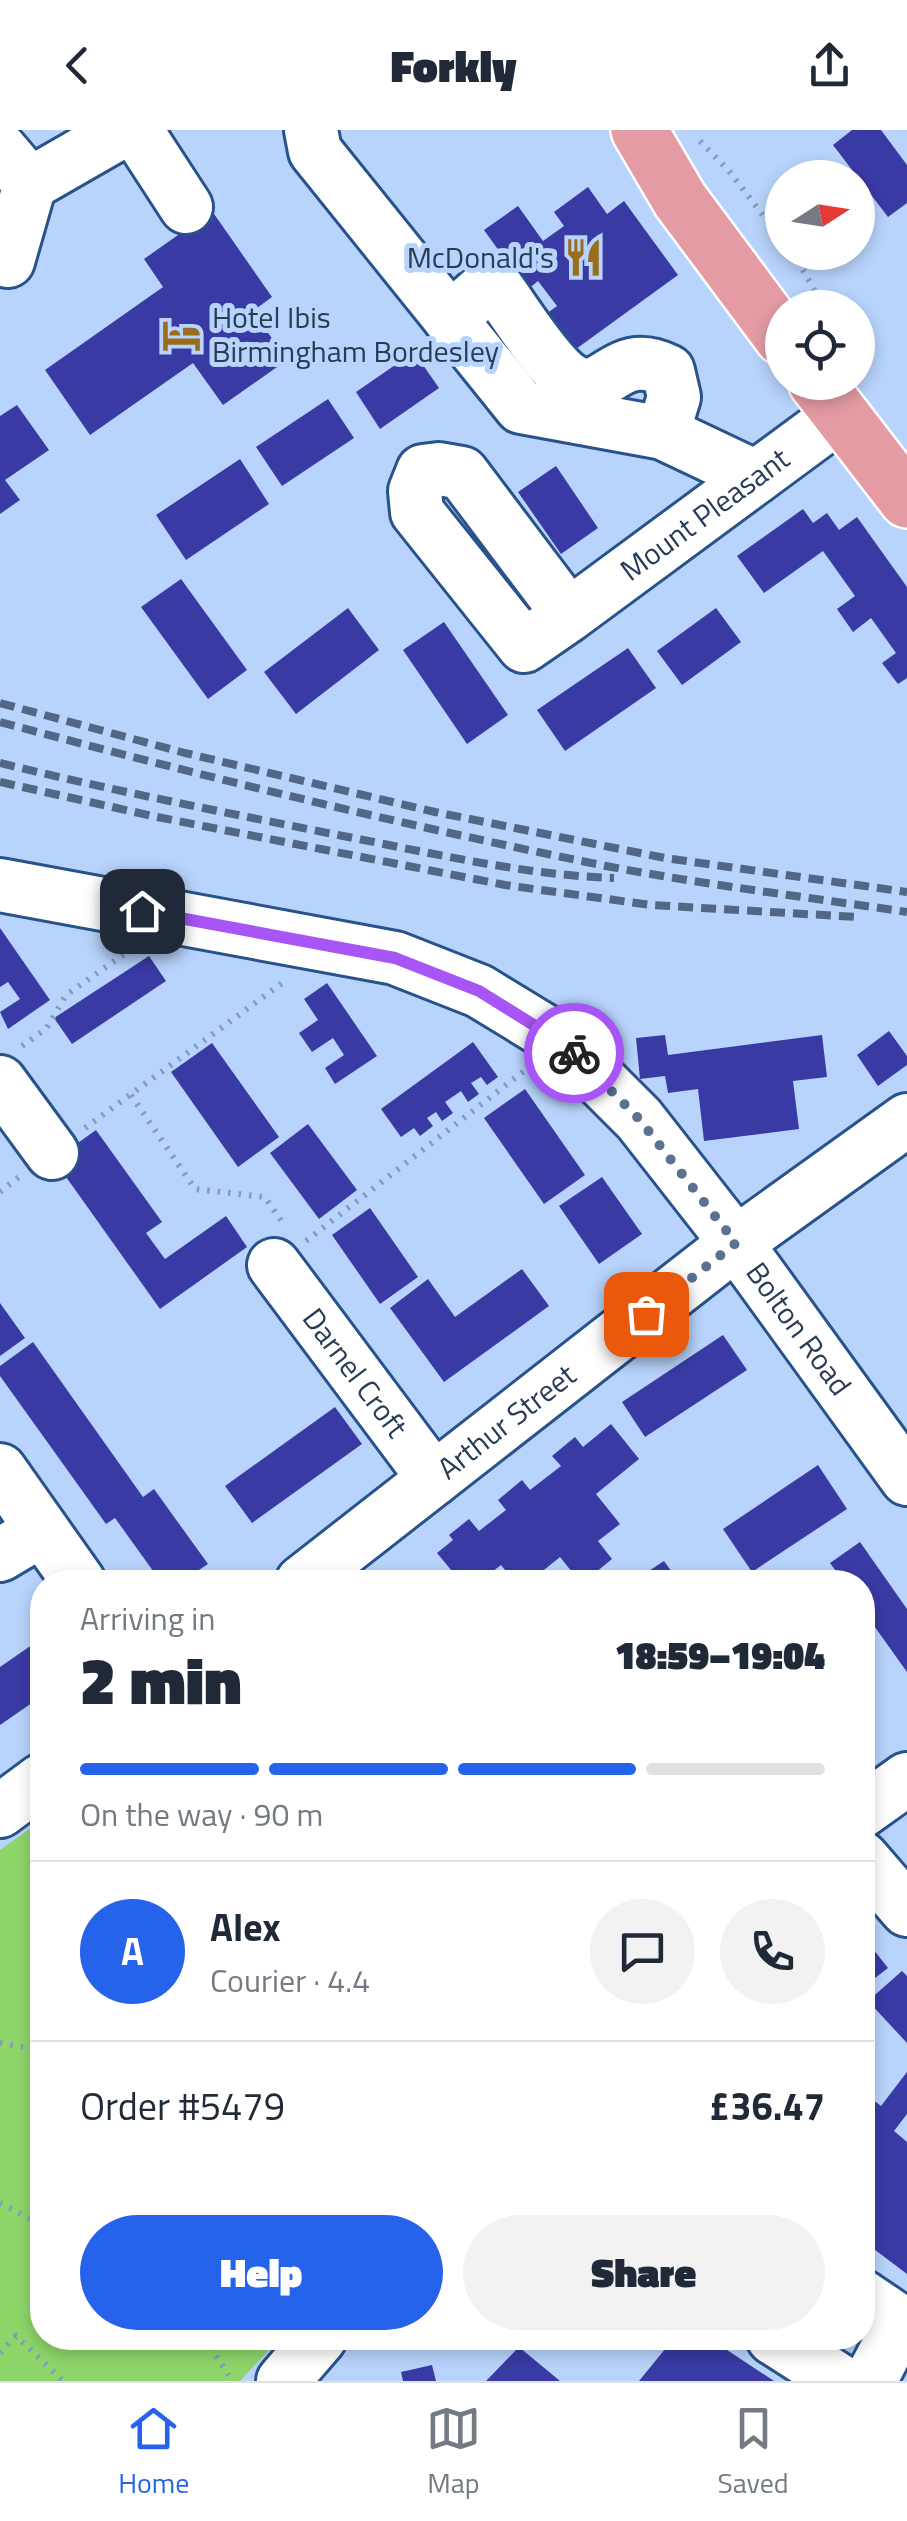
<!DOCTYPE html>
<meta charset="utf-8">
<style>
body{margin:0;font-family:"Titillium Web",sans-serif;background:#f2f2f3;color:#1f2937;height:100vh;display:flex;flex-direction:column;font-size:38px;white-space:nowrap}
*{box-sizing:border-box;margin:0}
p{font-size:32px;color:#747a83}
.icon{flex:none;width:55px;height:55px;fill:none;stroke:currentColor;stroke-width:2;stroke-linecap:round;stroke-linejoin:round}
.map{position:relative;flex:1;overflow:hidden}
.side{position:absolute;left:30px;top:1440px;width:845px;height:780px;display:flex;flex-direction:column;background:#fff;border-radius:40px;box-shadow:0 5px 15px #0003}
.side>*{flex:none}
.needle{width:65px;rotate:78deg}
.tools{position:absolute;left:765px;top:30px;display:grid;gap:20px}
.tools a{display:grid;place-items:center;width:110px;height:110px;border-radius:50%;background:#fff;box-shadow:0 5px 15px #0003;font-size:50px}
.pin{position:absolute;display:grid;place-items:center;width:85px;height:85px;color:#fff;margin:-42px;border-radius:20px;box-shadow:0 5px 15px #0006}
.courier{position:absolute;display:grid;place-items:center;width:100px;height:100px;margin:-50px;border:8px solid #a855f7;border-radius:50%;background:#fff;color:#222;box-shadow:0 2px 12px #0007}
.overview em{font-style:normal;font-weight:800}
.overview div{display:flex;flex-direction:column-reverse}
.overview{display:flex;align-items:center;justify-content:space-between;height:170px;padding:0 50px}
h1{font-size:65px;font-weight:800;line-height:75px}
.bar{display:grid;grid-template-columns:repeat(4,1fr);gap:15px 10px;align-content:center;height:120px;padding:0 50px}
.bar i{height:12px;border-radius:8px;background:#e0e1e3}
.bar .on{background:#2563eb}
.bar p{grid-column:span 4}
.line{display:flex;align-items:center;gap:25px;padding:0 50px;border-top:2px solid #e0e1e3}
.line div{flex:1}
.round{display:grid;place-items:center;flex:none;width:105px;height:105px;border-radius:52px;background:#f2f2f3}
.action{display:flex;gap:20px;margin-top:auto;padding:20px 50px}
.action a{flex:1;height:115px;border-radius:60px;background:#2563eb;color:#fff;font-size:40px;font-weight:800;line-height:115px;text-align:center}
.action a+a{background:#f2f2f3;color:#1f2937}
header{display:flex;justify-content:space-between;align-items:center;height:130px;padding:0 50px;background:#fff;font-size:45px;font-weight:800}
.dock{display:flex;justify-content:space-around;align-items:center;height:140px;border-top:2px solid #e0e1e3;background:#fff;font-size:28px;color:#747a83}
.dock a{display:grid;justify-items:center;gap:5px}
.dock .on{color:#2563eb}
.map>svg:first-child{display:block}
.park{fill:#8ed56a}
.building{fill:#393aa4}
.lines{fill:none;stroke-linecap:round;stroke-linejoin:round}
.minor-casing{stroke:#27528a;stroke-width:58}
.major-casing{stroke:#fff;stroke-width:60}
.path{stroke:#839cbf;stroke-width:6;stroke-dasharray:2.5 8;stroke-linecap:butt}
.minor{stroke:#fff;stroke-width:52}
.major{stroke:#e49ba3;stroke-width:55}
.rail{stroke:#516785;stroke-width:8;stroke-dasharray:15 8;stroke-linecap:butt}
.done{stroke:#5a7190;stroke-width:10;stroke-dasharray:0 18}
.route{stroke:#a855f7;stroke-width:12}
.labels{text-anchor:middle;stroke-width:10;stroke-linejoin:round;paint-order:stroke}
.poi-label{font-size:30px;fill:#283c56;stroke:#b8d4fc;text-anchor:end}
.street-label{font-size:30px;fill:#283c56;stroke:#b8d4fc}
</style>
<header><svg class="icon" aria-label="back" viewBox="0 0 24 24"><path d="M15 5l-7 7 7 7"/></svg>Forkly<svg class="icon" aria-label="share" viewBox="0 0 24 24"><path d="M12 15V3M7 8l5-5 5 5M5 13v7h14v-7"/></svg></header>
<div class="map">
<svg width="907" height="2251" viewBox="0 0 907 2251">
<rect width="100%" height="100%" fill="#b8d4fc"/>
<path class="park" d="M42,1690V2208H280L240,2251H0V1720Z"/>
<path class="building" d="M852,0H881L907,35V73L888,87L833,15Z
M588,57L607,84L624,71L678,145L565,227L538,190L557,176L538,151L527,160L484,100L518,76L543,111L564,96L554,82Z
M212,81L272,167L253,181L287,230L223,275L193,233L90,305L45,240L163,157L144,129Z
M414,222L439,258L380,299L356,262Z
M328,269L354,308L282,356L256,317Z
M17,275L49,320L5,350L20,370L0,384V286Z
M240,329L269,374L186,430L156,385Z
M556,336L598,398L561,424L518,362Z
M803,379L813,393L827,383L839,400L857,387L907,457V548L898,554L882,533L896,523L871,488L853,502L837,479L855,466L823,421L764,463L737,426Z
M181,449L247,540L208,569L141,477Z
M348,478L379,520L296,584L264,542Z
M716,478L741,512L682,555L657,521Z
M444,492L508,585L467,614L403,520Z
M628,518L656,558L565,621L537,580Z
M0,798L50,870L8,899L0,882L20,869L8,852L0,857Z
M149,826L166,851L72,914L54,888Z
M327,853L377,926L335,954L325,938L344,925L333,908L312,922L299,903L318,890L304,869Z
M889,901L907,926V935L878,956L857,925Z
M665,905L668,925L822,905L827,947L793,951L799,999L704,1011L698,959L668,963L665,946L640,949L636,908Z
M473,912L498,947L487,955L481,947L471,953L479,964L468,972L461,961L445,972L453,983L442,991L436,982L427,988L433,996L420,1006L414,998L401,1007L381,979Z
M212,913L279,1007L238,1037L171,942Z
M525,959L585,1045L544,1074L484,988Z
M308,994L357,1060L319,1089L270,1023Z
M96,1000L162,1092L146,1103L165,1129L226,1086L247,1117L160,1179L54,1030Z
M602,1047L642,1104L599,1134L559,1076Z
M370,1078L418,1147L380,1174L332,1105Z
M522,1139L549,1176L444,1252L390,1178L428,1149L455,1187Z
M0,1173L25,1208L0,1226Z
M723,1205L747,1240L645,1307L622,1272Z
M33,1212L143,1367L154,1359L208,1434L181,1452H161L115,1388L106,1394L0,1246V1236Z
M335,1277L362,1314L252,1393L225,1356Z
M611,1294L639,1329L596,1364L620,1394L598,1411L612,1429L584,1452H580L560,1427L529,1452H515L501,1435L479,1452H461L437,1423L453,1410L449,1405L469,1389L479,1401L506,1380L498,1370L522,1350L530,1360L561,1336L552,1326L575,1307L583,1317Z
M818,1335L847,1379L752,1442L723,1399Z
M860,1412L907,1479V1542L862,1479V1452H844L830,1433Z
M664,1431L679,1452H632Z
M42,1508V1566L0,1595V1537Z
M862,1805L888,1838L862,1858Z
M902,1841L907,1846V1913L868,1871Z
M907,1942V1984L894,2001L907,2012V2144L862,2110V1965L864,1963L881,1976Z
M674,2208H709L774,2251H639Z
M519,2217L560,2251H486Z
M432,2235L436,2251H403L401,2242Z"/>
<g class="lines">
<defs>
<g id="minor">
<path d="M136,0L186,77"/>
<path d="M311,0L315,21L521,277L663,303L756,347"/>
<path d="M0,19L30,54"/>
<path d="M30,54L124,0"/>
<path d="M8,131L30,54"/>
<path d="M450,189L483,160L498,159C515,182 550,239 573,251C607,269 615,215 668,241L674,267L663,303"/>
<path id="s1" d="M569,485L462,343L439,339L423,341L415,361L417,382L524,516L569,485L840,285"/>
<path id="s2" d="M0,755L395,828L479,861L561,911L639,989L736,1113L907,1349"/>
<path d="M0,952L52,1023"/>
<path id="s3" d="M274,1135L434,1349"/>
<path d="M0,1340L79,1452"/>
<path d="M0,1425L42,1400"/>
<path id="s4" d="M302,1452L736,1113L907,990"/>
<path d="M0,1681L42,1650"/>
<path d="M862,1681L907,1649"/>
<path d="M862,1728L907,1780"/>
<path d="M862,2166L896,2189L899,2196L870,2251"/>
<path d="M773,2208L840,2251"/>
<path d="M283,2251L320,2208"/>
</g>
<path id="major" d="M639,0L680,70L782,207
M816,252L907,370"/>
</defs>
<use href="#minor" class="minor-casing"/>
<use href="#major" class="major-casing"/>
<path class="path" d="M700,11L729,41L782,110
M792,122L825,178
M22,916L46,899L66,865L126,823
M131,965L195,1059L265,1067L284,1095
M85,998L285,851
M0,1062L19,1047
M306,1111L529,937
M0,1913L42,1920
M0,2073L42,2095
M205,2208L232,2251
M0,2223L16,2206L63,2251"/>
<use href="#minor" class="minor"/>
<use href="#major" class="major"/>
<path class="rail" d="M0,573L185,623L435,682L665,728L907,762
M0,592C201,646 402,695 606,736C706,755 807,767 907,782
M0,633C114,661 228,683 343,706C432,723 523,745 614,748
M0,652L157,687L505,755L651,775L857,787"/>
</g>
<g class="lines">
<path class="done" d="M574,923L639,989L736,1113L646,1184"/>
<path class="route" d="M142,781L395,828L479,861L561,912L574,923"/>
</g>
<defs>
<symbol id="restaurant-bare" viewBox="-9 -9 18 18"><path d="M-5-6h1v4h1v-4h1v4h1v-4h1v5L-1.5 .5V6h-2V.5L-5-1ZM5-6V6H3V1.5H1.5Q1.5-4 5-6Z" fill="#9a6c1d" stroke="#b8d4fc" stroke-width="2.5" paint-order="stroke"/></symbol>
<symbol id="hotel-bare" viewBox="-9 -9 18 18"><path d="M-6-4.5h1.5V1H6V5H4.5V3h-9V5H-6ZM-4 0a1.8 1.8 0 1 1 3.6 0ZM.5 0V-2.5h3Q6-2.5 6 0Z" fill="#9a6c1d" stroke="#b8d4fc" stroke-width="2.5" paint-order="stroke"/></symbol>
</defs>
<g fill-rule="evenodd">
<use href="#restaurant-bare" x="556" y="100" width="55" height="55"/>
<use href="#hotel-bare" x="154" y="178" width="55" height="55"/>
</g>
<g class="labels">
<g class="poi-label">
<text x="554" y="138">McDonald's</text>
<text x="212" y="198" text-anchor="start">Hotel Ibis<tspan x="212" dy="34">Birmingham Bordesley</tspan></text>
</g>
<g class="street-label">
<text dy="10" stroke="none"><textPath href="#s1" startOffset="655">Mount Pleasant</textPath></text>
<text dy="10" stroke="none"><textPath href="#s2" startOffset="962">Bolton Road</textPath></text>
<text dy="10" stroke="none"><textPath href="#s3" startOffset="135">Darnel Croft</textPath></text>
<text dy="10" stroke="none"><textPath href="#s4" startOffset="260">Arthur Street</textPath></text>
</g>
</g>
</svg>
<div class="tools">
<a><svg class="needle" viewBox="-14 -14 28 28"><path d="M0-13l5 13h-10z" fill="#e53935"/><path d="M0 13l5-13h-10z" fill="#747a83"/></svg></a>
<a><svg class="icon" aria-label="locate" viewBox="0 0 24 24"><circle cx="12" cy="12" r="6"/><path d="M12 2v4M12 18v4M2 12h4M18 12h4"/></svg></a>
</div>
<div class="pin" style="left:646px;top:1184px;background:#ea580c"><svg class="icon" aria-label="bag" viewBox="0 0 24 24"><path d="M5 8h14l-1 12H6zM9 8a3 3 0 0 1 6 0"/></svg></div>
<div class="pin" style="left:142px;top:781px;background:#1f2937"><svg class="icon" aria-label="home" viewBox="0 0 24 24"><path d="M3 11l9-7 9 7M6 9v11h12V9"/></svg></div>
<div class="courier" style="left:574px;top:923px"><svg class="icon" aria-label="bike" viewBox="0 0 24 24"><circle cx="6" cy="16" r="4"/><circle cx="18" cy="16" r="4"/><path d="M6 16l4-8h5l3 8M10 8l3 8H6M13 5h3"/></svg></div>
<section class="side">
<div class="overview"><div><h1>2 min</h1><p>Arriving in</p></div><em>18:59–19:04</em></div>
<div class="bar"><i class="on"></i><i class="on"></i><i class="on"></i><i></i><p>On the way · 90 m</p></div>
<div class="line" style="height:180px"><b class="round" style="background:#2563eb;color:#fff">A</b><div><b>Alex</b><p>Courier · 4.4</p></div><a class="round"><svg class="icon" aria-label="chat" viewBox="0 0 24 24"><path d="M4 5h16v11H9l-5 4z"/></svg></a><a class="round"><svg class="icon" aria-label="phone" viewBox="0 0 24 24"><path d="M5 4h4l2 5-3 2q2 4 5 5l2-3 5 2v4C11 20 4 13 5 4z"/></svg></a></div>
<div class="line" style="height:130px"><div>Order #5479</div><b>£36.47</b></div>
<div class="action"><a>Help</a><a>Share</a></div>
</section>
</div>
<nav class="dock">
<a class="on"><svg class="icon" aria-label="home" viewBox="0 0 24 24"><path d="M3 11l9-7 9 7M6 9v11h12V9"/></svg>Home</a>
<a><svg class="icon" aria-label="map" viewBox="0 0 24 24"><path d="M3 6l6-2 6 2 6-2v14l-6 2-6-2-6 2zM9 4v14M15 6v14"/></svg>Map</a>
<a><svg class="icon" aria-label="saved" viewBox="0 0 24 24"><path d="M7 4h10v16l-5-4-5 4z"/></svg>Saved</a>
</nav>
